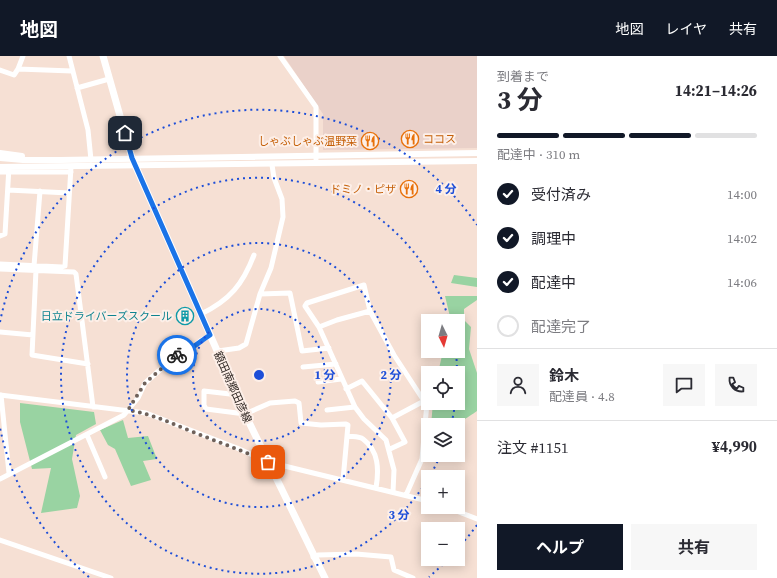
<!DOCTYPE html>
<html lang="ja">
<meta charset="utf-8">
<style>
body{margin:0;font-family:"Source Serif 4","Noto Sans JP",serif;background:#f7f7f7;color:#2b2b33;height:100vh;display:flex;flex-direction:column;font-size:15px;white-space:nowrap}
*{box-sizing:border-box;margin:0}
p{font-size:13px;color:#7c7c81}
.icon{flex:none;width:22px;height:22px;fill:none;stroke:currentColor;stroke-width:2;stroke-linecap:round;stroke-linejoin:round}
.map{position:relative;flex:1;overflow:hidden}
.details{display:flex;flex-direction:column;background:#fff;width:300px}
.details>*{flex:none}
.needle{width:26px;rotate:175deg}
.fabs{position:absolute;left:421px;top:258px;display:grid;gap:8px}
.fabs a{display:grid;place-items:center;width:44px;height:44px;border-radius:0px;background:#fff;box-shadow:0 2px 10px #0003;font-size:20px}
.pin{position:absolute;display:grid;place-items:center;width:34px;height:34px;color:#fff;margin:-17px;border-radius:8px;box-shadow:0 2px 6px #0006}
.courier{position:absolute;display:grid;place-items:center;width:40px;height:40px;margin:-20px;border:3px solid #1a73e8;border-radius:50%;background:#fff;color:#222;box-shadow:0 1px 5px #0007}
.summary em{font-style:normal;font-weight:700}
.summary div{display:flex;flex-direction:column-reverse}
.summary{display:flex;align-items:center;justify-content:space-between;height:68px;padding:0 20px}
h1{font-size:26px;font-weight:700;line-height:30px}
.bar{display:grid;grid-template-columns:repeat(4,1fr);gap:6px 4px;align-content:center;height:48px;padding:0 20px}
.bar i{height:5px;border-radius:3px;background:#e1e1e2}
.bar .active{background:#111827}
.bar p{grid-column:span 4}
.line{display:flex;align-items:center;gap:10px;padding:0 20px;border-top:1px solid #e1e1e2}
.line div{flex:1}
.round{display:grid;place-items:center;flex:none;width:42px;height:42px;border-radius:0px;background:#f7f7f7}
ol{padding:0 20px;list-style:none}
li{display:flex;align-items:center;gap:12px;height:44px}
li p{margin-inline-start:auto}
li .icon{padding:4px;border-radius:50%;background:#111827;color:#fff;stroke-width:4}
li:last-child{color:#7c7c81}
li i{width:22px;height:22px;border:2px solid #e1e1e2;border-radius:50%}
.cta{display:flex;gap:8px;margin-top:auto;padding:8px 20px}
.cta a{flex:1;height:46px;border-radius:0px;background:#111827;color:#fff;font-size:16px;font-weight:700;line-height:46px;text-align:center}
.cta a+a{background:#f7f7f7;color:#2b2b33}
header{display:flex;align-items:center;gap:24px;box-sizing:border-box;height:56px;padding:0 20px;background:#111827;color:#fff}
header strong{font-size:19px}
nav{display:flex;gap:22px;margin-inline-start:auto;font-size:14px}
main{display:flex;flex:1;min-height:0}
.map>svg:first-child{display:block}
.commercial{fill:#ead1c9}
.green{fill:#99d3a2}
.lines{fill:none;stroke-linecap:round;stroke-linejoin:round}
.minor{stroke:#fff;stroke-width:5}
.tertiary{stroke:#fff;stroke-width:6}
.secondary{stroke:#fff;stroke-width:7}
.done{stroke:#6f625b;stroke-width:4;stroke-dasharray:0 7.2}
.route{stroke:#1a73e8;stroke-width:5}
.ring{fill:none;stroke:#1d4ed8;stroke-width:2;stroke-dasharray:2 4}
.labels{text-anchor:middle;stroke-width:4;stroke-linejoin:round;paint-order:stroke}
.food-label{font-size:11px;fill:#c56008;stroke:#fdefe8;text-anchor:end}
.culture-label{font-size:11px;fill:#0d838f;stroke:#fdefe8;text-anchor:end}
.street-label{font-size:11px;fill:#261e1a;stroke:#fdefe8}
.centre{fill:#1d4ed8;stroke:#fdefe8;stroke-width:2}
.ring-label{font-size:12px;text-anchor:middle;font-weight:bold;fill:#1d4ed8;stroke:#fdefe8;stroke-width:4;stroke-linejoin:round;paint-order:stroke}
</style>
<header>
<strong>地図</strong>
<nav><a>地図</a><a>レイヤ</a><a>共有</a></nav>
</header>
<main>
<div class="map">
<svg width="477" height="522" viewBox="0 0 477 522">
<rect width="100%" height="100%" fill="#f6e0d4"/>
<path class="commercial" d="M284,0H477V92L323,94V58Z"/>
<path class="green" d="M454,219L477,222V231L451,227Z
M445,240H477V244L464,253V264L471,271L469,293L477,317V355C457,369 455,369 431,369L433,347H458V317H438L443,295H458V265H451Z
M20,347L94,356L96,368L76,379L72,403L80,440L77,452L41,457L51,412L32,413L20,366Z
M123,364L128,382L148,380L157,403L143,405L151,424L131,430L115,393L108,389L100,374Z"/>
<g class="lines">
<path class="minor" d="M23,0L18,13L72,15
M69,0L88,74L91,104
M280,0L316,51V103
M0,14L14,19L18,13
M77,32L109,23
M0,116H71
M8,134L69,137
M0,180L5,178L9,111
M0,208L62,211L65,210L71,111
M34,210L40,135
M0,213L74,216L76,218L93,351
M36,214L32,299L88,308
M260,238L271,212L283,161L282,143L274,122L272,109
M201,258C230,244 243,228 254,199
M319,271L337,264L370,255
M0,276L33,279
M218,295L239,292L246,288L260,238L290,237L302,295L329,292
M303,311L336,308
M318,326L341,323
M346,333L362,325L392,362L405,386L390,393
M236,336L230,338L204,335V349L206,353L245,358L270,347L295,345L299,347L301,367L321,369L346,368L348,369L343,424
M0,339L146,357L237,392L268,406L428,445
M1,339L9,417
M327,354L355,351
M392,362L424,345L394,299L370,255L364,229L307,247L305,250L319,271L355,351L364,363L386,384L394,414L393,436
M87,379L105,421
M347,380C352,381 359,380 363,383C379,395 379,414 376,432
M0,423L124,359L138,342L145,327L177,299L188,296L200,285L211,279
M406,439L422,403L427,347L424,345
M446,451L477,463
M0,484L111,522
M313,501L318,499L356,498L391,501L394,514L413,522"/>
<path class="tertiary" d="M0,97L22,100
M0,102L23,104H60L477,97
M0,111L477,105"/>
<path class="secondary" d="M103,0L132,102L245,358L325,522"/>
</g>
<g class="lines">
<path class="done" d="M177,299L145,327L128,354C152,358 171,367 193,376C218,386 243,395 268,406"/>
<path class="route" d="M125,77L132,102L210,279C199,286 191,295 177,299"/>
</g>
<g class="ring">
<circle cx="259" cy="319" r="66"/>
<circle cx="259" cy="319" r="132"/>
<path d="M455 348A198 198 0 0 1 451 369M440 400A198 198 0 1 1 449 264M456 297A198 198 0 0 1 457 316"/>
<path d="M477 469A264 264 0 0 1 458 492M447 504A264 264 0 0 1 429 521M89 521A264 264 0 0 1 0 372M0 266A264 264 0 0 1 477 169"/>
</g>
<defs>
<symbol id="restaurant-ring" viewBox="-11 -11 22 22"><circle r="9.5" fill="#fdefe8" stroke="#e8710a" stroke-width="1.5"/><path d="M-5-6h1v4h1v-4h1v4h1v-4h1v5L-1.5 .5V6h-2V.5L-5-1ZM5-6V6H3V1.5H1.5Q1.5-4 5-6Z" fill="#e8710a"/></symbol>
<symbol id="building-ring" viewBox="-11 -11 22 22"><circle r="9.5" fill="#fdefe8" stroke="#0f9aa8" stroke-width="1.5"/><path d="M-4-6H4V6H1V3H-1V6H-4ZM-2.5-4.3h1.7v1.8h-1.7ZM.8-4.3h1.7v1.8H.8ZM-2.5-1h1.7V.8h-1.7ZM.8-1h1.7V.8H.8Z" fill="#0f9aa8"/></symbol>
</defs>
<g fill-rule="evenodd">
<use href="#restaurant-ring" x="400" y="73" width="20" height="20"/>
<use href="#restaurant-ring" x="360" y="75" width="20" height="20"/>
<use href="#restaurant-ring" x="399" y="123" width="20" height="20"/>
<use href="#building-ring" x="175" y="250" width="20" height="20"/>
</g>
<g class="labels">
<g class="food-label">
<text x="423" y="87" text-anchor="start">ココス</text>
<text x="357" y="89">しゃぶしゃぶ温野菜</text>
<text x="396" y="137">ドミノ・ピザ</text>
</g>
<g class="culture-label">
<text x="172" y="264">日立ドライバーズスクール</text>
</g>
<g class="street-label">
<text transform="translate(233 331) rotate(66)" y="4">額田南郷田彦線</text>
</g>
</g>
<circle cx="259" cy="319" r="6" class="centre"/>
<g class="ring-label">
<text x="446" y="137">4 分</text>
<text x="325" y="323">1 分</text>
<text x="391" y="323">2 分</text>
<text x="399" y="463">3 分</text>
</g>
</svg>
<div class="fabs">
<a><svg class="needle" viewBox="-14 -14 28 28"><path d="M0-13l5 13h-10z" fill="#e53935"/><path d="M0 13l5-13h-10z" fill="#7c7c81"/></svg></a>
<a><svg class="icon" aria-label="locate" viewBox="0 0 24 24"><circle cx="12" cy="12" r="6"/><path d="M12 2v4M12 18v4M2 12h4M18 12h4"/></svg></a>
<a><svg class="icon" aria-label="layers" viewBox="0 0 24 24"><path d="M12 4l9 5-9 5-9-5zM3 14l9 5 9-5"/></svg></a>
<a>+</a>
<a>−</a>
</div>
<div class="pin" style="left:268px;top:406px;background:#ea580c"><svg class="icon" aria-label="bag" viewBox="0 0 24 24"><path d="M5 8h14l-1 12H6zM9 8a3 3 0 0 1 6 0"/></svg></div>
<div class="pin" style="left:125px;top:77px;background:#1f2937"><svg class="icon" aria-label="home" viewBox="0 0 24 24"><path d="M3 11l9-7 9 7M6 9v11h12V9"/></svg></div>
<div class="courier" style="left:177px;top:299px"><svg class="icon" aria-label="bike" viewBox="0 0 24 24"><circle cx="6" cy="16" r="4"/><circle cx="18" cy="16" r="4"/><path d="M6 16l4-8h5l3 8M10 8l3 8H6M13 5h3"/></svg></div>
</div>
<section class="details">
<div class="summary"><div><h1>3 分</h1><p>到着まで</p></div><em>14:21–14:26</em></div>
<div class="bar"><i class="active"></i><i class="active"></i><i class="active"></i><i></i><p>配達中 · 310 m</p></div>
<ol>
<li><svg class="icon" aria-label="check" viewBox="0 0 24 24"><path d="M5 12l5 5 9-10"/></svg>受付済み<p>14:00</p></li>
<li><svg class="icon" aria-label="check" viewBox="0 0 24 24"><path d="M5 12l5 5 9-10"/></svg>調理中<p>14:02</p></li>
<li><svg class="icon" aria-label="check" viewBox="0 0 24 24"><path d="M5 12l5 5 9-10"/></svg>配達中<p>14:06</p></li>
<li><i></i>配達完了</li>
</ol>
<div class="line" style="height:72px"><a class="round"><svg class="icon" aria-label="person" viewBox="0 0 24 24"><circle cx="12" cy="8" r="4"/><path d="M4 21q1-7 8-7t8 7"/></svg></a><div><b>鈴木</b><p>配達員 · 4.8</p></div><a class="round"><svg class="icon" aria-label="chat" viewBox="0 0 24 24"><path d="M4 5h16v11H9l-5 4z"/></svg></a><a class="round"><svg class="icon" aria-label="phone" viewBox="0 0 24 24"><path d="M5 4h4l2 5-3 2q2 4 5 5l2-3 5 2v4C11 20 4 13 5 4z"/></svg></a></div>
<div class="line" style="height:52px"><div>注文 #1151</div><b>¥4,990</b></div>
<div class="cta"><a>ヘルプ</a><a>共有</a></div>
</section>
</main>
